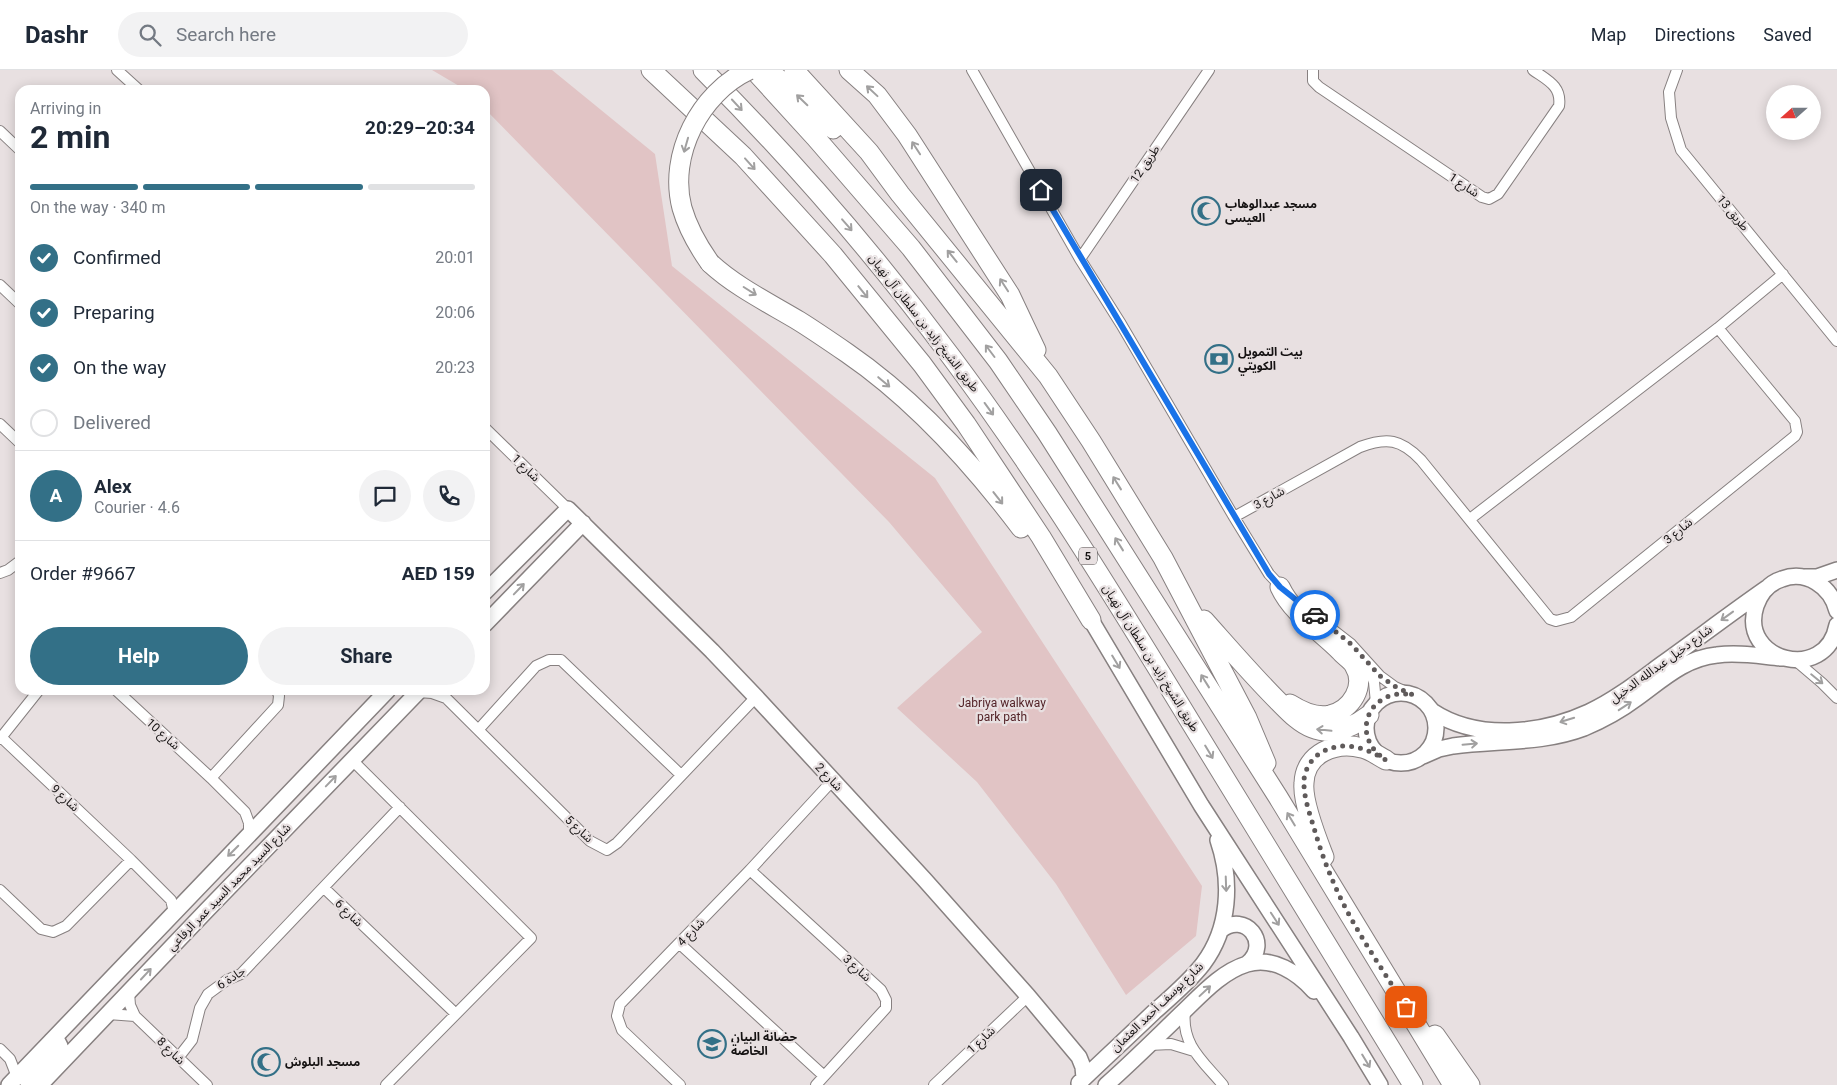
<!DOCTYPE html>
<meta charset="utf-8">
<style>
body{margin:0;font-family:Roboto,"Noto Sans Arabic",sans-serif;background:#f2f2f3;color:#1f2937;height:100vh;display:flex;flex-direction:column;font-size:19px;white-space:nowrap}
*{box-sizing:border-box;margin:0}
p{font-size:16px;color:#747a83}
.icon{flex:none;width:28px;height:28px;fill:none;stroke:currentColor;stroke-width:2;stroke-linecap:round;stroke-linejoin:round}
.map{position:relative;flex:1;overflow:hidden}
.side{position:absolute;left:15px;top:15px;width:475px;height:610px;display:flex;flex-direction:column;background:#fff;border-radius:15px;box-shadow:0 2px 12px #0003}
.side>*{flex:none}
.needle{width:32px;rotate:249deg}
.tools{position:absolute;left:1766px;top:15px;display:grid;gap:10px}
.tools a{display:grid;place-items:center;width:55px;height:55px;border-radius:50%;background:#fff;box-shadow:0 2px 12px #0003;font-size:25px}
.pin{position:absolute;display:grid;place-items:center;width:42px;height:42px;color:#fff;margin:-21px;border-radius:10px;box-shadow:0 2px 8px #0006}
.courier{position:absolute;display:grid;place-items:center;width:50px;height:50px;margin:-25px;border:4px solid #1a73e8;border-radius:50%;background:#fff;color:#222;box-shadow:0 1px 6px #0007}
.headline em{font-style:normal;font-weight:700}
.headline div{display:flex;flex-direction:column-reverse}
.headline{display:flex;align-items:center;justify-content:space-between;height:85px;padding:0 15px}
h1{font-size:32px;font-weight:700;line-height:38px}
.bar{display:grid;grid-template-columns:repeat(4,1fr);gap:8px 5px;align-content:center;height:60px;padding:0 15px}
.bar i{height:6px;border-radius:4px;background:#e0e1e3}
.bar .selected{background:#337087}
.bar p{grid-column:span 4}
.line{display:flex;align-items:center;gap:12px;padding:0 15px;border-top:1px solid #e0e1e3}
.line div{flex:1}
.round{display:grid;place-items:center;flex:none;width:52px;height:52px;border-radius:26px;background:#f2f2f3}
ol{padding:0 15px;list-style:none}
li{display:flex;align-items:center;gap:15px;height:55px}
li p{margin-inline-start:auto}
li .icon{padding:5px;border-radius:50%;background:#337087;color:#fff;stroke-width:4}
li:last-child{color:#747a83}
li i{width:28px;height:28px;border:2px solid #e0e1e3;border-radius:50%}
.action{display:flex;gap:10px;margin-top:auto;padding:10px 15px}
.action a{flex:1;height:58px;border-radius:30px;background:#337087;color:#fff;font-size:20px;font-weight:700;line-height:58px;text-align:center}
.action a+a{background:#f2f2f3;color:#1f2937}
header{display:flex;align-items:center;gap:30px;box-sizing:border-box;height:70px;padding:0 25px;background:#fff;border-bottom:1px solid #e0e1e3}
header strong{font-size:24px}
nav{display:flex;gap:28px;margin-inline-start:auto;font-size:18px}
.search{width:350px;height:45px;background:#f2f2f3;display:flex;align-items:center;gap:12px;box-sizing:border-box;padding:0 18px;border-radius:28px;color:#747a83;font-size:19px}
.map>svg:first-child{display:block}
.green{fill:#e1c4c5}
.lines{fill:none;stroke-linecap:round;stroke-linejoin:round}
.street-casing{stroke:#878080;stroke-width:12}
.secondary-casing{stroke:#878080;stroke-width:18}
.highway-casing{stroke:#878080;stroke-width:21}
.street{stroke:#fff;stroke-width:10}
.secondary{stroke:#fff;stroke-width:15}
.highway{stroke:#fff;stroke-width:19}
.highway-bridge-casing{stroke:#878080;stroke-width:21;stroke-linecap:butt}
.highway-bridge{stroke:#fff;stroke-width:19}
.oneway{stroke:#a1a0a0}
.done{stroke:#5f5a5a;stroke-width:5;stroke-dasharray:0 9}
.route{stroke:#1a73e8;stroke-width:6}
.labels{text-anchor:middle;stroke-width:4.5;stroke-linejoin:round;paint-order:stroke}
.shield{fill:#e8e0e1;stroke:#545050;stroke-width:1}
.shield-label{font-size:11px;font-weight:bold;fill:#151212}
.street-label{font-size:12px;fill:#151212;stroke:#e8e0e1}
.poi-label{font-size:12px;font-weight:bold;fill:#151212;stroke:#e8e0e1;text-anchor:start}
.park-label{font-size:12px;fill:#542429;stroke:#e8e0e1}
</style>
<header>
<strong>Dashr</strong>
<div class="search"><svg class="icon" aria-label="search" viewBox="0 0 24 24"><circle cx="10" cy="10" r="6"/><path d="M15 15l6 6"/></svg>Search here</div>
<nav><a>Map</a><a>Directions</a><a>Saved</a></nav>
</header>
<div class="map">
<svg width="1837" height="1015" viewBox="0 0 1837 1015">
<rect width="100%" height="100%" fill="#e8e0e1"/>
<path class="green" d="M432,0H552L655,84L672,196L935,408L1202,816L1196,866L1126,925L1056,814L977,712L897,638L982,562L889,452L485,39V20H466Z"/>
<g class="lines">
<defs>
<path id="street" d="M117,0L139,20
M972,0L1080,189L1121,254L1234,447L1269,504L1283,519
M1313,0V11L1319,17L1482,127L1489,129L1498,124L1559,36C1562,16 1547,10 1533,0
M1677,0L1669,22L1671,48L1681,80L1837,271
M0,61L20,80
M1080,189L1209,0
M0,215L20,234
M0,354L20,373
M485,358L568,439
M1234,447L1360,377C1387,367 1401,369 1421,390L1550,549L1556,551L1571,547L1795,366L1797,362L1795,351L1718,258
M1470,449L1718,258L1783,204
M0,503L8,500L20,491
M1302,536L1351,574L1380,606L1395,617L1413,625
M1795,590L1822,613L1837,628
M1368,597L1374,612L1376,633
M116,620L211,708L245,742L249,753V765
M418,622L432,623L446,628L590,771L607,780L617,773L756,627
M479,659L536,596L549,590H561L681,705
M1,667L131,790L171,830L174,842
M0,669L39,620
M352,690L531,868L386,1015
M211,708L278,635L279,626L277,620
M750,800L881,920L886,930V938L816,1015
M324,818L456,944
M0,820L41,859L53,862L66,856L131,790
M680,874L824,1006
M129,923L130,935L135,946L207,1015
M1185,941C1181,975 1203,991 1223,1015
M108,944L135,946
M1149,975L1171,974L1194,981
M0,979L10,989L17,1007
M178,988L192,970L200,938L208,924L227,910L241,904L400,737
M680,1015L622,960L617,946L620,934L750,800L833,710
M934,1015L1028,926"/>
<path id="secondary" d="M1805,507H1817L1837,500
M485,522L568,439L712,581L756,627L924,809L1028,926L1079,987L1083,997L1084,1008
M1837,541C1831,516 1806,500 1782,509C1769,513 1760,524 1756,536C1738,591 1826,614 1837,555
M1091,550L1201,735L1351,967L1380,1015
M485,554L583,453
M1366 658a35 35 0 1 1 70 0a35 35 0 1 1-70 0Z
M1432,641C1477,671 1541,664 1589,642C1615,630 1639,611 1662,594C1697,569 1731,543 1767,518
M1423,686L1439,679L1453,676C1497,670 1542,674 1584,658C1603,650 1621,640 1637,628C1662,610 1685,588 1717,585C1738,582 1760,586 1782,588
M1221,860C1245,841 1271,873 1248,893
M1079,1013C1104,989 1129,966 1154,942C1171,927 1189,912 1203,894C1230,858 1232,811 1218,770
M9,1015L388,620
M28,1015L60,980V976L58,972L51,971
M40,1015L206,841L420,620
M1106,1015C1132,992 1156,968 1181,944C1201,925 1221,902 1247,894C1273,886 1298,903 1314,921"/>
<path id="highway" d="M651,0L743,86L833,185L922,294L966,354L1041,467L1091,550
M703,0C793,90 876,186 952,288C1038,403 1113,525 1188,648C1263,770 1338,893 1413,1015
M754,0L815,67L911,178L998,291L1047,363L1278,727L1453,1015
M767,0L788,16L833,59
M794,0L869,82L900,124L1048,306L1091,371L1163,488L1247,648L1266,693
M849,0L877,25L907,65L1010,225L1036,280
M710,193C736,217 769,233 799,251C815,261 831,272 847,283C914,329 972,393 1021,458
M1280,517C1292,543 1320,561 1340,581C1344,586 1351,590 1354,595C1367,616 1351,640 1330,645C1316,648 1301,641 1290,634
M1204,550C1229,578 1253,606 1279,632C1289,642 1299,653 1312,658C1332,666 1352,658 1369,645
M1324,787C1317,769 1302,732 1304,713C1305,683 1336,671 1362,678C1371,680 1378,686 1386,690
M1435,965L1470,1015"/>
</defs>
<use href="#street" class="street-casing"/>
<use href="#secondary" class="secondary-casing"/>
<use href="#highway" class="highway-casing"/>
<use href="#street" class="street"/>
<use href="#secondary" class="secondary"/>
<use href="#highway" class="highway"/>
<defs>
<path id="highway-bridge" d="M710,193C698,176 688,159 682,138C668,85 700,23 749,0"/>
</defs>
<use href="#highway-bridge" class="highway-bridge-casing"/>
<use href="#highway-bridge" class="highway-bridge"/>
</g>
<defs><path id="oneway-shaft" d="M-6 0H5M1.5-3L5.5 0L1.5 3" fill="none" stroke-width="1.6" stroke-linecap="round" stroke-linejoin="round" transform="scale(1.25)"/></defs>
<g class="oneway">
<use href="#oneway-shaft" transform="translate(872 21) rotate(-137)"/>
<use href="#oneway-shaft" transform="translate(802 30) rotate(-136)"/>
<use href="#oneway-shaft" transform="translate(737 35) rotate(47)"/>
<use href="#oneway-shaft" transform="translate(686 75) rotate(106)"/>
<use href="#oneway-shaft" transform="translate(916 78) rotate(-123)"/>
<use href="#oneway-shaft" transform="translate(750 94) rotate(48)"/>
<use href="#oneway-shaft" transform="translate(847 155) rotate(49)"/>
<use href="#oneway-shaft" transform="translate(952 186) rotate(-129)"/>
<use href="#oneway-shaft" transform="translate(1004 215) rotate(-123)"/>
<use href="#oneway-shaft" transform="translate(750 221) rotate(32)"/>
<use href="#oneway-shaft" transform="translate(863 222) rotate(51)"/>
<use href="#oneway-shaft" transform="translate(990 281) rotate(-127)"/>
<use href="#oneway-shaft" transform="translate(884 312) rotate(40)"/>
<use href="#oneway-shaft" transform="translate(989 339) rotate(54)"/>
<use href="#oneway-shaft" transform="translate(1117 413) rotate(-122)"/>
<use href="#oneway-shaft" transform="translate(998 428) rotate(52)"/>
<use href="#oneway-shaft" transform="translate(1119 474) rotate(-122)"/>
<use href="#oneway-shaft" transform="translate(519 519) rotate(-46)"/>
<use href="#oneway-shaft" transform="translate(1727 546) rotate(144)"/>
<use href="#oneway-shaft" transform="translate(1116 592) rotate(59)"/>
<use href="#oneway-shaft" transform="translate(1817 609) rotate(39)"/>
<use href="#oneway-shaft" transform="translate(1205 611) rotate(-122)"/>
<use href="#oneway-shaft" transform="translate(1625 636) rotate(-33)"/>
<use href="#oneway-shaft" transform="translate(1567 650) rotate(163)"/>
<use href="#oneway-shaft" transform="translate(1324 660) rotate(-174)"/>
<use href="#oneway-shaft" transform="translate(1470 674) rotate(-5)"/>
<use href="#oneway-shaft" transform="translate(1209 682) rotate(59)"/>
<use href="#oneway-shaft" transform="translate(331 711) rotate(-46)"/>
<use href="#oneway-shaft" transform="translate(1291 749) rotate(-121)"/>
<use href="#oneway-shaft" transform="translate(233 781) rotate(135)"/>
<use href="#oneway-shaft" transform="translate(1226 814) rotate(88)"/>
<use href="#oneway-shaft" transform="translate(1275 849) rotate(57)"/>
<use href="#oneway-shaft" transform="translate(146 904) rotate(-47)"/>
<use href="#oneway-shaft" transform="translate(1205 921) rotate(-43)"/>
<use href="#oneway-shaft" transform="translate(1366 991) rotate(59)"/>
</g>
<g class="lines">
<path class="done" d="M1315,545L1351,574L1380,606L1396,617L1413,625C1369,616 1348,666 1386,690C1366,678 1344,670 1322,682C1311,688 1303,702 1304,714C1304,728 1310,745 1314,758C1322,786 1333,814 1346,839C1364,873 1386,905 1406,937"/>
<path class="route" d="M1041,120L1269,504L1280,517L1315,545"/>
</g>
<defs>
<symbol id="mosque-ring" viewBox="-11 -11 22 22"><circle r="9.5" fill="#e8e0e1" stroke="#337087" stroke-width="1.5"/><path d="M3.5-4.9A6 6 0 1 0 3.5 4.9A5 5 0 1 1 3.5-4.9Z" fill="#337087"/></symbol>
<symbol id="bank-ring" viewBox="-11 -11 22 22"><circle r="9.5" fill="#e8e0e1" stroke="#337087" stroke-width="1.5"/><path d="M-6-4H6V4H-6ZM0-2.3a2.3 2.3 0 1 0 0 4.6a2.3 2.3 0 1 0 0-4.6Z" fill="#337087"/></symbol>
<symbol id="school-ring" viewBox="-11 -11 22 22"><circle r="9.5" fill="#e8e0e1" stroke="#337087" stroke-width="1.5"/><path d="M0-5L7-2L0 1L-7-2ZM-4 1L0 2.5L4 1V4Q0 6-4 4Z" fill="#337087"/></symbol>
</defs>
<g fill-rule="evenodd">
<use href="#mosque-ring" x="1190" y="125" width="32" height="32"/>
<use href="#bank-ring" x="1203" y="273" width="32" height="32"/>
<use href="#school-ring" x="696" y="958" width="32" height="32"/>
<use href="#mosque-ring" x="250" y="976" width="32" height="32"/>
</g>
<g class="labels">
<rect class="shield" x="1079" y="477.5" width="18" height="17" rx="4"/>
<g class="shield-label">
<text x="1088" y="490">5</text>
</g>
<g class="street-label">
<text transform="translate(1145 94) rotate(-56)" y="4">طريق 12</text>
<text transform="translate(1464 115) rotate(34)" y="4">شارع 1</text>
<text transform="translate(1733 143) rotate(50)" y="4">طريق 13</text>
<text transform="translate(924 253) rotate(52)" y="4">طريق الشيخ زايد بن سلطان آل نهيان</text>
<text transform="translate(526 398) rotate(44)" y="4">شارع 1</text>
<text transform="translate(1269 428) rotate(-29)" y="4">شارع 3</text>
<text transform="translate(1678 461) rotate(-39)" y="4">شارع 3</text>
<text transform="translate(1151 588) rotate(58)" y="4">طريق الشيخ زايد بن سلطان آل نهيان</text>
<text transform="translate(1661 594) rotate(-36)" y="4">شارع دخيل عبدالله الدخيل</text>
<text transform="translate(163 664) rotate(42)" y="4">شارع 10</text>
<text transform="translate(829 707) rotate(46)" y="4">شارع 2</text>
<text transform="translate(65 728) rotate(43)" y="4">شارع 9</text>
<text transform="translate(579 759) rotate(43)" y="4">شارع 5</text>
<text transform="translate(229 817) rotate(-46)" y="4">شارع السيد محمد السيد عمر الرفاعي</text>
<text transform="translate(349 843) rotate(44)" y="4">شارع 6</text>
<text transform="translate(691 862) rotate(-46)" y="4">شارع 4</text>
<text transform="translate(857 898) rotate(43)" y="4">شارع 3</text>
<text transform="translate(231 908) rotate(-33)" y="4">جادة 6</text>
<text transform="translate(1157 937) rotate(-44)" y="4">شارع يوسف أحمد العثمان</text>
<text transform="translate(981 970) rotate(-43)" y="4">شارع 1</text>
<text transform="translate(171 981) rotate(44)" y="4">شارع 8</text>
</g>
<g class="poi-label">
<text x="1225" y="138">مسجد عبدالوهاب<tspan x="1225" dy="14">العيسى</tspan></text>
<text x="1238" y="286">بيت التمويل<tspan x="1238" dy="14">الكويتي</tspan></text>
<text x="731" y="971">حضانة البيان<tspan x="731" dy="14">الخاصة</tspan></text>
<text x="285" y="996">مسجد البلوش</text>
</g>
<g class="park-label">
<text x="1002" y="637">Jabriya walkway<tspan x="1002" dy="14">park path</tspan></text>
</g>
</g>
</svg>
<div class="tools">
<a><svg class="needle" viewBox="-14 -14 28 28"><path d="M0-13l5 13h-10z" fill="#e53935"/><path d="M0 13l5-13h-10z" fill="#747a83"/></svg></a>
</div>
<div class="pin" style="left:1406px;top:937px;background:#ea580c"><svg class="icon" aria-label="bag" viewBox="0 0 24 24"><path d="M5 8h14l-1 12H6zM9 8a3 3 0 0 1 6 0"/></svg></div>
<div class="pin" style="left:1041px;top:120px;background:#1f2937"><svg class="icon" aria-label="home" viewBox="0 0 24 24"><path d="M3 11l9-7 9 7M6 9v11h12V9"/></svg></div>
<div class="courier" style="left:1315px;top:545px"><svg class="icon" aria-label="car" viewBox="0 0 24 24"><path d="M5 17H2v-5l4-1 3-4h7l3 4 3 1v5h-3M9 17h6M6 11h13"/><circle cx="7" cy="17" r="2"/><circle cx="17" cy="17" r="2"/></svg></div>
<section class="side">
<div class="headline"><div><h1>2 min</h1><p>Arriving in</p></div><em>20:29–20:34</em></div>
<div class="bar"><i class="selected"></i><i class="selected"></i><i class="selected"></i><i></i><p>On the way · 340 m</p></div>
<ol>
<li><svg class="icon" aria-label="check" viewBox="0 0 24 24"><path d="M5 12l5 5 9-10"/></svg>Confirmed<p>20:01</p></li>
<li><svg class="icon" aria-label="check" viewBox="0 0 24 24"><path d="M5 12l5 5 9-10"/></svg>Preparing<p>20:06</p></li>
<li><svg class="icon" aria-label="check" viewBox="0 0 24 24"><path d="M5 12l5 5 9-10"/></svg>On the way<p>20:23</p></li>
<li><i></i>Delivered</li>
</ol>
<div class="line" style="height:90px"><b class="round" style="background:#337087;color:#fff">A</b><div><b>Alex</b><p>Courier · 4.6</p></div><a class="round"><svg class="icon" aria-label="chat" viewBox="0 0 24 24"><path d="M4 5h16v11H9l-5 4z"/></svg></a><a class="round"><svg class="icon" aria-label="phone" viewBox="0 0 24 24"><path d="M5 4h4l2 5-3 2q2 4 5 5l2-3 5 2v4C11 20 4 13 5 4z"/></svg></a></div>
<div class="line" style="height:65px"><div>Order #9667</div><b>AED 159</b></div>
<div class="action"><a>Help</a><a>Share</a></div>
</section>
</div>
